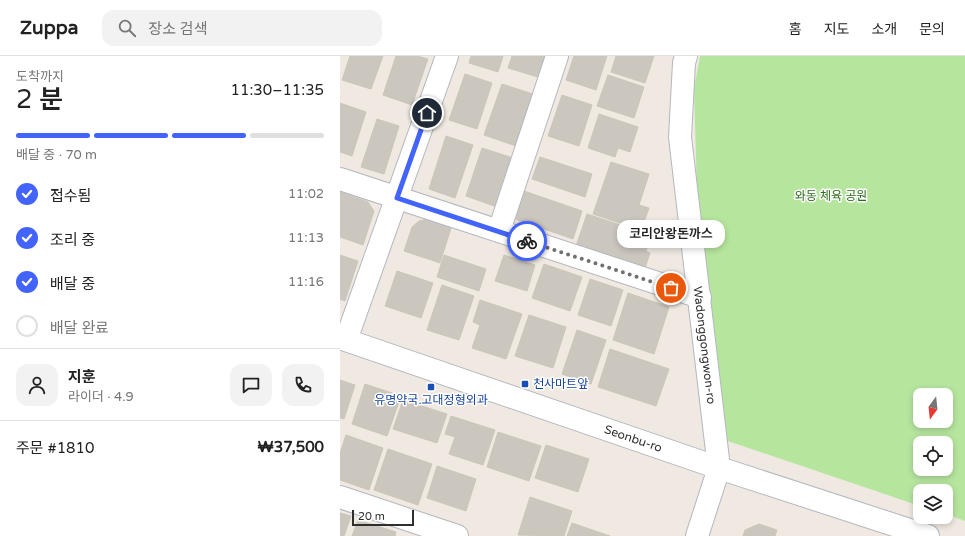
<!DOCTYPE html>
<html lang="ko">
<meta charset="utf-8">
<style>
body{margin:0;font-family:"Varela Round","Noto Sans KR",sans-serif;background:#f2f2f2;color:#222;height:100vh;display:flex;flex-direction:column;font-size:15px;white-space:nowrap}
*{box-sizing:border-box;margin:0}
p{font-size:13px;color:#767676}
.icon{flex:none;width:22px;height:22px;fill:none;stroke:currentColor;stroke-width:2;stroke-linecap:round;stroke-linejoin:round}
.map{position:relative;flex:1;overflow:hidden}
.panel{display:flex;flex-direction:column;background:#fff;width:340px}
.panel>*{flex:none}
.needle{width:26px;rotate:195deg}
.buttons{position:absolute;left:573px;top:332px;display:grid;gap:8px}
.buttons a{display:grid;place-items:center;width:40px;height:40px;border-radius:8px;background:#fff;box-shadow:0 2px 6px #0003;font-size:20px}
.scale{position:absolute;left:12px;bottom:10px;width:62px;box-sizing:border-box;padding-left:4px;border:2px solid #2e2e2e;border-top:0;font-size:11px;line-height:14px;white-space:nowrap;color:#2e2e2e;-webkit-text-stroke:3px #fff;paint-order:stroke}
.pin{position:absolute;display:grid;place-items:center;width:34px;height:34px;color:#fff;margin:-17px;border:2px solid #fff;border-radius:50%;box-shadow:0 1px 4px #0007}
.courier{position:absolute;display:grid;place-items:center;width:40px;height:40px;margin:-20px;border:3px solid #4264fb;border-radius:50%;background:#fff;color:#222;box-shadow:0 1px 5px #0007}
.bubble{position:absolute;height:28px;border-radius:12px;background:#fff;box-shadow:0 2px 6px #0003;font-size:13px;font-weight:600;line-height:28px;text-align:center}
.summary em{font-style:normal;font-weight:600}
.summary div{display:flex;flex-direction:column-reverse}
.summary{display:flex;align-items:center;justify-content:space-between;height:68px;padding:0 16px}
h1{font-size:26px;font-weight:600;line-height:30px}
.bar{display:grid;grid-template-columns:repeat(4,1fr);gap:6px 4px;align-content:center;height:48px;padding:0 16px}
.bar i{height:5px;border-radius:3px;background:#e0e0e0}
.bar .on{background:#4264fb}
.bar p{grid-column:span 4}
.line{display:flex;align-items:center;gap:10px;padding:0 16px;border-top:1px solid #e0e0e0}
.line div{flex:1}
.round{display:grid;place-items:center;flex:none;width:42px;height:42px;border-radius:12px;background:#f2f2f2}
ol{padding:0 16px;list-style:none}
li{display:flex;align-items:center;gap:12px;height:44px}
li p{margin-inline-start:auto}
li .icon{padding:4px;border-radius:50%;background:#4264fb;color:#fff;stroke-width:4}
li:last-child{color:#767676}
li i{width:22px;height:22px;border:2px solid #e0e0e0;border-radius:50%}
header{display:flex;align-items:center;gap:24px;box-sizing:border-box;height:56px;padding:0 20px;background:#fff;border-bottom:1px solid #e0e0e0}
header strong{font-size:19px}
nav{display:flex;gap:22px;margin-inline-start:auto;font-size:14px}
.search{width:280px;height:36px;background:#f2f2f2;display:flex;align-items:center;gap:10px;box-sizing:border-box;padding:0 14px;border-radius:12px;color:#767676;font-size:15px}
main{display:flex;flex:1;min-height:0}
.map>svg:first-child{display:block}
.green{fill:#b6e59e;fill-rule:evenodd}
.building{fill:#cbc7bf;stroke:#cbc5ba}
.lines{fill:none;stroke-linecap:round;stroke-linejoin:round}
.minor-casing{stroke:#b4b7c1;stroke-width:24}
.tertiary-casing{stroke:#b4b7c1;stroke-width:24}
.secondary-casing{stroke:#b4b7c1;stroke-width:24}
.minor{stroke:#fff;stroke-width:22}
.tertiary{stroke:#fff;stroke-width:22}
.secondary{stroke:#fff;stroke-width:22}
.done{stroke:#726f6d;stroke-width:4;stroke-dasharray:0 7.2}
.route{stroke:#4264fb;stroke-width:5}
.transit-dot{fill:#1a4fb4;stroke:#fff;stroke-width:1.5}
.labels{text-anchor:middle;stroke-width:3;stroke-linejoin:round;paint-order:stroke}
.park-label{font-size:12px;fill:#2c6e1b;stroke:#fff}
.street-label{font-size:12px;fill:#2e2e2e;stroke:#fff}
.transit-label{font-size:12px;fill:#164399;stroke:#fff;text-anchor:start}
</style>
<header>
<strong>Zuppa</strong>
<div class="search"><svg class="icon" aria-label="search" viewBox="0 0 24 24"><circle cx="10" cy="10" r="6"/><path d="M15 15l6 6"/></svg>장소 검색</div>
<nav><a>홈</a><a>지도</a><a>소개</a><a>문의</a></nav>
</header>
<main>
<section class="panel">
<div class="summary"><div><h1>2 분</h1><p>도착까지</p></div><em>11:30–11:35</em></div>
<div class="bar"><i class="on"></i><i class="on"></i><i class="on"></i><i></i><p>배달 중 · 70 m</p></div>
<ol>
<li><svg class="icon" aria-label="check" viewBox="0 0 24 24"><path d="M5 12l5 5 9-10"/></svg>접수됨<p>11:02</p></li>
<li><svg class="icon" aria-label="check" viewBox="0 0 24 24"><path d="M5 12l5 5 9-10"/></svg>조리 중<p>11:13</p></li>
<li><svg class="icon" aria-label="check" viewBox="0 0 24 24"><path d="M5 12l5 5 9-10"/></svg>배달 중<p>11:16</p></li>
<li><i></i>배달 완료</li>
</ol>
<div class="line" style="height:72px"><a class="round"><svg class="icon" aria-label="person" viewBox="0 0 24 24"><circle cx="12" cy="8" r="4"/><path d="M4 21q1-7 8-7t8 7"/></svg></a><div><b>지훈</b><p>라이더 · 4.9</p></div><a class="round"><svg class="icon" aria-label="chat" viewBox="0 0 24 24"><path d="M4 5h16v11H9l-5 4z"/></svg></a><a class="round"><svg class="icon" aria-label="phone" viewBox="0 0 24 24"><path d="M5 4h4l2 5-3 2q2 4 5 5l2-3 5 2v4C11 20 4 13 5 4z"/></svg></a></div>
<div class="line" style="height:52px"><div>주문 #1810</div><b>₩37,500</b></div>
</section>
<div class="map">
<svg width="625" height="480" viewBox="0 0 625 480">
<rect width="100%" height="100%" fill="#efe9e1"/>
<path class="green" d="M360,0H625V465L606,458V435H580V450L364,377L354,33ZM580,339H606V365H580ZM580,387H606V413H580Z"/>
<path class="building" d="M10,0H43L31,33L2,24Z
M56,0H77L88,3L72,49L43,39Z
M131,0H163L158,16L129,7Z
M172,0H205L198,21L168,12Z
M234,0H267L256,34L226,24Z
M276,0H314L305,27L271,16Z
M125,18L152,27L137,73L109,64Z
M268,19L304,31L294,62L257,50Z
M162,28L193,38L176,90L144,79Z
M222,39L252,49L239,90L208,80Z
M0,47L26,56L12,100L0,96Z
M259,58L298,71L290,96L278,92L275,101L248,92Z
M37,63L59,70L44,118L21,111Z
M106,80L133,89L115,142L89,133Z
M142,92L173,102L157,151L126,140Z
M200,101L252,118L245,141L192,123Z
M271,106L309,118L299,149L309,152L301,174L253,158Z
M184,135L242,155L233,183L175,163Z
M0,136L28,146L34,155L23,189L0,181Z
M247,158L311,179L306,195L310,197L302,221L233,199Z
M92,162L112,169L100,207L64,195L72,171L79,165Z
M0,199L18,205L5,245L0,243Z
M104,199L146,213L139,235L97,221Z
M164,199L195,209L187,235L155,225Z
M204,208L242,221L230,255L192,242Z
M57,215L93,227L81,262L45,250Z
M250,223L283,234L271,270L238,259Z
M102,229L134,240L119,284L87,274Z
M288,237L329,251L314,298L273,284Z
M140,244L182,258L166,303L132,292L140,269L133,266Z
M189,259L226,271L213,312L175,300Z
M237,274L266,284L251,328L222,318Z
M270,293L329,313L316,350L258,331Z
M0,324L15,329L4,363L0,362Z
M25,328L61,340L47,380L12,368Z
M63,344L107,358L97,387L53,373Z
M111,360L155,374L143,409L109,398L115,381L105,378Z
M158,376L201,390L189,425L147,411Z
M6,379L43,392L29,434L0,424V397Z
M206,389L249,403L238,436L195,422Z
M48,393L92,408L78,449L34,434Z
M97,410L136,423L126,455L87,442Z
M190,441L232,455L224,480L178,479Z
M0,457L11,460L4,480H0Z
M18,464L56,476L55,480H12Z
M232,467L270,480H227Z
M419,468L437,474L435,480H403L405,474Z"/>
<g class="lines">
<defs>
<path id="minor" d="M0,123L360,241
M159,175L217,0
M6,284L107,0
M0,441L117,480"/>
<g id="tertiary">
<path id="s1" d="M346,0L344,7L340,81L379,412L357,480"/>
</g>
<g id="secondary">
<path id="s2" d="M0,282L379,412L588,480"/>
</g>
</defs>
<use href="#minor" class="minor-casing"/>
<use href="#tertiary" class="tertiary-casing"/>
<use href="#secondary" class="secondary-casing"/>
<use href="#minor" class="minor"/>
<use href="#tertiary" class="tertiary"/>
<use href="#secondary" class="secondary"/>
</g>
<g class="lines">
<path class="done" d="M187,185L331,232"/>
<path class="route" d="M87,57L57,142L187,185"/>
</g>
<g class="transit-dot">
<rect x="181" y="324" width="8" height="8" rx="2"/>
<rect x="87" y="327" width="8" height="8" rx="2"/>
</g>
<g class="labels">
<g class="park-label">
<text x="491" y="144">와동 체육 공원</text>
</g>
<g class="street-label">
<text dy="4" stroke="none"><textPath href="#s1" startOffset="291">Wadonggongwon-ro</textPath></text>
<text dy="4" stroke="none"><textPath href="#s2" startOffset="310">Seonbu-ro</textPath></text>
</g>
<g class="transit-label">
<text x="193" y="332">천사마트앞</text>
<text x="91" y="348" text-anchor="middle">유명약국.고대정형외과</text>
</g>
</g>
</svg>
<div class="buttons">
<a><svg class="needle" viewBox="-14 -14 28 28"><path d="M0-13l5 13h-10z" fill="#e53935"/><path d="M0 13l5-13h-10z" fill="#767676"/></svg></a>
<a><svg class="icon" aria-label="locate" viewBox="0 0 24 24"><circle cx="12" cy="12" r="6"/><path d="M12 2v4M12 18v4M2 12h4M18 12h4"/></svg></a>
<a><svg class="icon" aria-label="layers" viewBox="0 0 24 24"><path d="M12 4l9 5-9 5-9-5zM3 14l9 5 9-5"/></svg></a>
</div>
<div class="scale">20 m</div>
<div class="pin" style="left:331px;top:232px;background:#ea580c"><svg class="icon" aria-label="bag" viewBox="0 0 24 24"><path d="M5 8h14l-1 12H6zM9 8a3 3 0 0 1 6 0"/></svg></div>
<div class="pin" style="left:87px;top:57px;background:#1f2937"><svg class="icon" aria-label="home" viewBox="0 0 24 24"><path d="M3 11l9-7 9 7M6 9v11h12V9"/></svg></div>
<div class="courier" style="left:187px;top:185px"><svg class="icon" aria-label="bike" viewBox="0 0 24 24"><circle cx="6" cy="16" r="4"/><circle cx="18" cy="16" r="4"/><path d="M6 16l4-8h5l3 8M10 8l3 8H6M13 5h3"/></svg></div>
<div class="bubble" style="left:277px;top:164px;width:108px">코리안왕돈까스</div>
</div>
</main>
